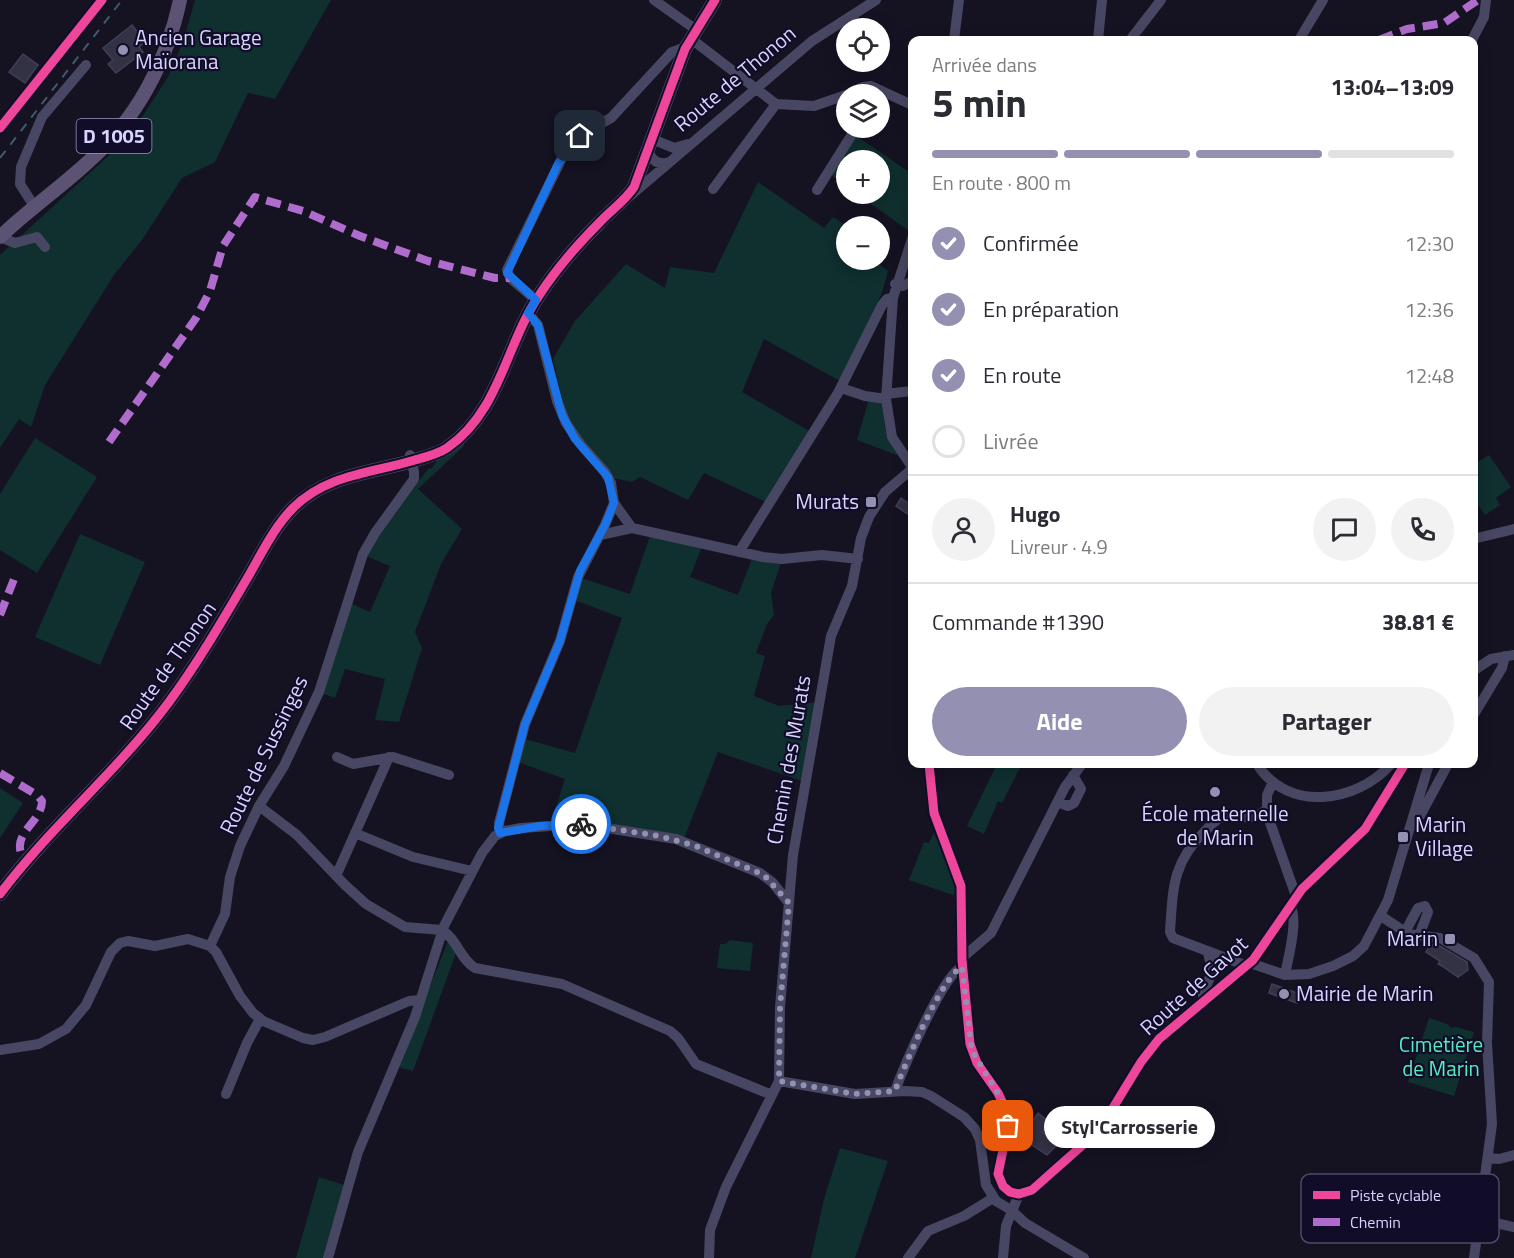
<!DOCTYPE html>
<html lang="fr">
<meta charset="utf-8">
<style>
body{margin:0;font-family:"Titillium Web",sans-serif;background:#f2f2f3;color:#2b2b33;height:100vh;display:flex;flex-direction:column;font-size:22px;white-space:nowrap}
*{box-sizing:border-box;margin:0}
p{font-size:20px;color:#7c7c81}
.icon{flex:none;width:33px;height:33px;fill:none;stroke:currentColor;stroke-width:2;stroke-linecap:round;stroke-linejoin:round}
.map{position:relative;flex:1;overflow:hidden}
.sheet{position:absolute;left:908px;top:36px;width:570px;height:732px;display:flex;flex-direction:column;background:#fff;border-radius:12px;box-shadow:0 3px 15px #0003}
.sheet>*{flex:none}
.buttons{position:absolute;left:836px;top:18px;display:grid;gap:12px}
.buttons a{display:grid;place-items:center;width:54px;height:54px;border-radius:50%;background:#fff;box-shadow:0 3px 15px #0003;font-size:30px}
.pin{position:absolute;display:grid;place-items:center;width:51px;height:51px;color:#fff;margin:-26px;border-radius:12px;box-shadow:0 3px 9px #0006}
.courier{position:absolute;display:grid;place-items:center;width:60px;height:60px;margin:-30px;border:4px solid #1a73e8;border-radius:50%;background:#fff;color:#222;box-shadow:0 2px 8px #0007}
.bubble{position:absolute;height:42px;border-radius:21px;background:#fff;box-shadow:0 3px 15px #0003;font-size:20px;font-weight:700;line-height:42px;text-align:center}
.head em{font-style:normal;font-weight:700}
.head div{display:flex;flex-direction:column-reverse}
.head{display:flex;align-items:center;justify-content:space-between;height:102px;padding:0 24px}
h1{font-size:39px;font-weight:700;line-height:45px}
.bar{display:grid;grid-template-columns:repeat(4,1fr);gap:9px 6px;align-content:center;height:72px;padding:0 24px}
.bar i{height:8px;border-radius:4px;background:#e1e1e2}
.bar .on{background:#9490b2}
.bar p{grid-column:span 4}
.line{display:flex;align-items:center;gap:15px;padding:0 24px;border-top:2px solid #e1e1e2}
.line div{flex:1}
.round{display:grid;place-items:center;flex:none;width:63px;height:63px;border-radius:32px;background:#f2f2f3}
ol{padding:0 24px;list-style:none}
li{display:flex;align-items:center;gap:18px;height:66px}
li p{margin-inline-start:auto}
li .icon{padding:6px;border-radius:50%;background:#9490b2;color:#fff;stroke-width:4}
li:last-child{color:#7c7c81}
li i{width:33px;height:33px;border:3px solid #e1e1e2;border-radius:50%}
.action{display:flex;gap:12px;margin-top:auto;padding:12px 24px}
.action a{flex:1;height:69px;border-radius:36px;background:#9490b2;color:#fff;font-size:24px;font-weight:700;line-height:69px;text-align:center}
.action a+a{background:#f2f2f3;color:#2b2b33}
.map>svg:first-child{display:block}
.green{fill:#102f2f}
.building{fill:#333144;stroke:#413e57;stroke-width:1.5}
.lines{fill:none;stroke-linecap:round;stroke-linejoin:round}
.minor{stroke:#474763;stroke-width:10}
.major{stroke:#5c5274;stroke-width:14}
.rail{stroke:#40596c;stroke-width:2;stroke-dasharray:9 8;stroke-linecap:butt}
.quiet{stroke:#b06ccc;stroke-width:8;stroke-dasharray:15 8;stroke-linecap:butt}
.cycleway-casing{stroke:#110d28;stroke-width:13}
.cycleway{stroke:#ed469a;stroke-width:9}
.done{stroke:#9490b2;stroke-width:6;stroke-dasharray:0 10.8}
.route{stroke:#1a73e8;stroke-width:8}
.poi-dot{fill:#9490b2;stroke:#110d28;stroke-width:2}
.labels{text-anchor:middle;stroke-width:4.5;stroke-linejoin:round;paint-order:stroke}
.shield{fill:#110d28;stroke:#9c98be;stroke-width:1.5}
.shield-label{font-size:20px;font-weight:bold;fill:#d8d4ff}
.poi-label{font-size:21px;fill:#d8d4ff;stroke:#110d28;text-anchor:start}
.street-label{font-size:21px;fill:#d8d4ff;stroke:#110d28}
.park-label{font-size:21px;fill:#54ecc1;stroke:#110d28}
.key{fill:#110d28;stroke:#4d4968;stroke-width:1.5}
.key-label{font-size:16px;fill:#d8d4ff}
</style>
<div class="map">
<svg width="1514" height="1258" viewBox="0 0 1514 1258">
<rect width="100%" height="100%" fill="#151322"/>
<path class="green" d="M195,0H331L275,99L248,93L215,162L182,178L142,240L114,275L45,385L31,427L19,419L0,448V255L129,137L168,77L183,42Z
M855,135L912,174L910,209L912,225L909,231L857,194H879V160H846V186L831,175Z
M758,182L824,228L833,217L847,226L846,260H873L888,271L882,293L840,381L764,339L742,392L811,432L766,502L704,473L688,500L640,477L632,482L613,478L574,430L565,413L553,359L575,321L626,264L665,288L670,267L714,273Z
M869,399L882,404L885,428L899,456L857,440Z
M35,438L97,477L37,573L0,550V494Z
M464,439V446L418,489L462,529L441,564L415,632L422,648L399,722L375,720L385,679L345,669L335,698L319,692L348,602L370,612L390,566L366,556L373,542L428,469L432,468L440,456Z
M1489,455L1511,487L1496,498L1500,505L1485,515L1473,498V479L1479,475L1473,465Z
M651,533L703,544L690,577L738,595L753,556L782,559L771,593L774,615L767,624L756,653L765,656L754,696L779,706L819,702L805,782L718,752L683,841L550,825L565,779L518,762L525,739L575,753L622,618L572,599L578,577L630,594Z
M80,534L145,562L100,665L35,637Z
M997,764H1022L1002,803L998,801L984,834L967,826Z
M0,788L23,803L0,838Z
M934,832L954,877L956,892L953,895L909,880L924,842L929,843Z
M730,940L753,943L750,971L717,968L720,944H726Z
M448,941L455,952V956L413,1071L398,1067Z
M1429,1018L1447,1024L1451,1028L1456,1027L1474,1032L1454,1096L1408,1082Z
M840,1148L888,1161L855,1258H811L824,1199Z
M319,1177L344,1185L325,1258H296Z"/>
<path class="building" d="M132,25L145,42L139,47L143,52L116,73L108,64L113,60L103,48Z
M23,54L38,65L25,83L9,72Z
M901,498L912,506V517L896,506Z
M1431,944L1438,945L1467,962L1468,970L1458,977L1442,966L1438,964L1440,961L1426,952Z
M1272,984L1300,994L1297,1003L1269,993Z
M1038,1113L1049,1122L1042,1132L1059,1143L1047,1155L1029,1143L1026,1148L1018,1142L1026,1127L1028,1128Z"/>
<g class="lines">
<path class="minor" d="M654,0L695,29
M690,38L776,104L814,106L846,95
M954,40L959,0
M1098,40L1102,0
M1130,40L1161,0
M1299,40L1323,0
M1472,40L1484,17L1486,0
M848,94L863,87L871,86L912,105
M0,128L102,0
M652,139L674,148L688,144
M648,151C652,161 659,166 670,162
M713,189L776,104
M817,190L856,128
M630,196L812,41L876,0
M34,206L20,184L21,167L42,117L86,65
M0,237L15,243L37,237L45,247
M912,239L893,298L886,399L892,437L912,467
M895,284L903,286L912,281
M536,300L510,278L507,270L563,156L582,134L611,118L672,52L686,47
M528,313L538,325L557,401L566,423L581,445L605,472L611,483L614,503L632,528L763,557L782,559L822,555L858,559
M841,388L865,396L886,399
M886,394L912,391
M600,535L632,528
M1473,539L1514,529
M739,552L838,393L882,305L887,299L893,298
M1473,671L1491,659L1514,655
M1473,716L1502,668L1505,656
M337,757L353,764L393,757L449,775
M929,764L934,813L961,886L962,960L970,1044L977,1063L998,1093L1007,1112L1008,1126L998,1174L1003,1186L1010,1192L1019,1194L1032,1190L1085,1143L1108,1116L1141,1062L1159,1039L1253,960L1302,889L1365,829L1405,764
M1257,764C1288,813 1357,803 1391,764
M1273,782L1267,795V814L1296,896
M1058,802L1068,806L1074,803L1081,789L1073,775
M259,806L297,835L345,885L366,904L405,927L442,930
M1420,816L1448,764
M355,833L413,857L472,871
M500,833L499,823L525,724L560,641L578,577L605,525L614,503
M336,876L389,757
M1381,916L1408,934L1440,938L1474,958L1489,982L1487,1043L1492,1124L1474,1258
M442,930C457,939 460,959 475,968L562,984L670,1031L678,1038L696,1064L772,1095
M1405,932L1418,908L1425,906L1428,912L1419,936
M210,946L225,914L230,877L240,846L259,806L284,766L319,692L363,554L375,533L414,479V472L410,455
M962,958L991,933L1065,787L1082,764
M1250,963L1285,975L1309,974L1333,966L1353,956L1364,946L1388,900L1429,764
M1247,966L1173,938L1170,932C1173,888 1172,863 1205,831C1210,827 1216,818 1223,817C1242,812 1247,825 1266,810
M1285,975C1288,958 1299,920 1290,905
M1203,1002V994L1212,972L1208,952
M0,1050L39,1044L66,1029L86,1005L111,952L120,943L128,941L155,946L188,939L210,946L216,952L240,996L253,1013L263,1021L303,1038L313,1040L325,1037L409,1001L420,1000
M779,1081L855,1094L905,1091L922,1092L931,1096L964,1117L975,1129L980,1140L986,1185L996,1201L1011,1210L1025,1223L1084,1258
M895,1091C903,1069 943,974 962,967
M226,1094L247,1043L260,1019
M1488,1158L1499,1159L1514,1155
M1478,1219L1514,1227
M328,1258L358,1152L415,1017L444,926L482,853L495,836L505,831L521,828L581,824L676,839L760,873L772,882L789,903
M709,1258L710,1230L726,1187L779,1081L780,1007L793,855L831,636L852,586L861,538L869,517L885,492L912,469
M908,1258L928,1231L964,1216L993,1198
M1003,1258L1006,1226L1019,1194"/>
<path class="major" d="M0,237C28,210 60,188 88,162C136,120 167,62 180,0
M0,894C52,825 117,772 169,702C197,664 221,623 245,582C260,557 273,528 293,508C327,474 373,473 415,460C426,457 438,454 447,448C500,412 506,343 540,294C557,268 578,244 600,222C611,210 625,201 634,187L685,49L715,0"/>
<path class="rail" d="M0,158L122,0"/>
<path class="quiet" d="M1379,40L1407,29L1444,23L1478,0
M109,442L196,318L210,291L223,246L255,197L303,211L360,236L428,261L495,278H510
M0,615L16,574
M0,773L37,795L42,801C42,824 7,834 25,861"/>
<defs>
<path id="cycleway" d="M0,128L102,0
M929,764L934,813L961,886L962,960L970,1044L977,1063L998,1093L1007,1112L1008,1126L998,1174L1003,1186L1010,1192L1019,1194L1032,1190L1085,1143L1108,1116L1141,1062L1159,1039L1253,960L1302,889L1365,829L1405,764
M0,894C52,825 117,772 169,702C197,664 221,623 245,582C260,557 273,528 293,508C327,474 373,473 415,460C426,457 438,454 447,448C500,412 506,343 540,294C557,268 578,244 600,222C611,210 625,201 634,187L685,49L715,0"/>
</defs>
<use href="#cycleway" class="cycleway-casing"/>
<use href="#cycleway" class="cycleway"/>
</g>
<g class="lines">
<path class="done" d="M581,824L659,836L693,845L764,875L789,903L780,1007L779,1081L855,1094L895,1091C903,1069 943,974 962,967L972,1051L1005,1105L1008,1126"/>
<path class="route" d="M580,136L558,164L507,273L536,300L528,313L538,325L562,415L575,439L608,477L614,503L605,525L580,571L560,641L525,724L498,828L500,833L540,826L581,824"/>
</g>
<g class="poi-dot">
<circle cx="123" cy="50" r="6"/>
<rect x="865" y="496" width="12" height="12" rx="3"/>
<circle cx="1215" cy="792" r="6"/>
<rect x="1397" y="831" width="12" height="12" rx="3"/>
<rect x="1444" y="933" width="12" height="12" rx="3"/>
<circle cx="1284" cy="994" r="6"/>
</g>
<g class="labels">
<rect class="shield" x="76.5" y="119" width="75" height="34" rx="4.5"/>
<g class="shield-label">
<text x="114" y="143">D 1005</text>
</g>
<g class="poi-label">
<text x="135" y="45">Ancien Garage<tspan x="135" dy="24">Maïorana</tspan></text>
<text x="859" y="509" text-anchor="end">Murats</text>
<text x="1215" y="821" text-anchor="middle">École maternelle<tspan x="1215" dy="24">de Marin</tspan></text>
<text x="1415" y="832">Marin<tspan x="1415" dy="24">Village</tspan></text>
<text x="1438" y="946" text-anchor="end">Marin</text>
<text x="1296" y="1001">Mairie de Marin</text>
</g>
<g class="street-label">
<text transform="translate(735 79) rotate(-40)" y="7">Route de Thonon</text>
<text transform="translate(168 666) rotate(-55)" y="7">Route de Thonon</text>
<text transform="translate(264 755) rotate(-64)" y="7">Route de Sussinges</text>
<text transform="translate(789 760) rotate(-80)" y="7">Chemin des Murats</text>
<text transform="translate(1194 986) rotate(-42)" y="7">Route de Gavot</text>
</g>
<g class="park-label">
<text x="1441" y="1052">Cimetière<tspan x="1441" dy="24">de Marin</tspan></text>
</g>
</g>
<rect x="1301" y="1174" width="198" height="69" rx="9" class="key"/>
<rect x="1313" y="1191" width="27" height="8" fill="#ed469a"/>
<rect x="1313" y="1218" width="27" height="8" fill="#b06ccc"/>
<g class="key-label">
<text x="1350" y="1201">Piste cyclable</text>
<text x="1350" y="1228">Chemin</text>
</g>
</svg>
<div class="buttons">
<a><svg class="icon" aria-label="locate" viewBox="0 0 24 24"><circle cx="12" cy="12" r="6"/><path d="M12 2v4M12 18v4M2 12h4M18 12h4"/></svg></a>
<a><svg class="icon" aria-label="layers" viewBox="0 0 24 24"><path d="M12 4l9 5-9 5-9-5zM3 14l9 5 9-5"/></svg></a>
<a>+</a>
<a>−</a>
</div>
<div class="pin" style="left:1008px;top:1126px;background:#ea580c"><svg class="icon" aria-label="bag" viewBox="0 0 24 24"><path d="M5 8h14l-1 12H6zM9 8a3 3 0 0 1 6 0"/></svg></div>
<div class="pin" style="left:580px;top:136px;background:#1f2937"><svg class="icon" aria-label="home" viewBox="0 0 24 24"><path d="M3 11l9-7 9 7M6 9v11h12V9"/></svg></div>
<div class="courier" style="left:581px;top:824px"><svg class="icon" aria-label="bike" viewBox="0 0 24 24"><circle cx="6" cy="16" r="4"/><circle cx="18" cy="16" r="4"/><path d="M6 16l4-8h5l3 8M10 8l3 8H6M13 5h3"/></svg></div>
<div class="bubble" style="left:1044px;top:1106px;width:171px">Styl'Carrosserie</div>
<section class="sheet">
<div class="head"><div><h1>5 min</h1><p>Arrivée dans</p></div><em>13:04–13:09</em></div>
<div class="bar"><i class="on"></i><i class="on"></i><i class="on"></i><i></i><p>En route · 800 m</p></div>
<ol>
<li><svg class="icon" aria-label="check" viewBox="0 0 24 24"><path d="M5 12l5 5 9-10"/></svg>Confirmée<p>12:30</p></li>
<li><svg class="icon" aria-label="check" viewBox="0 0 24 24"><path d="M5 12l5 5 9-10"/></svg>En préparation<p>12:36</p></li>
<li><svg class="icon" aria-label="check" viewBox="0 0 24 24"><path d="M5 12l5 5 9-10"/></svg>En route<p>12:48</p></li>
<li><i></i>Livrée</li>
</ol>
<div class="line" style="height:108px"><a class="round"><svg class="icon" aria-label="person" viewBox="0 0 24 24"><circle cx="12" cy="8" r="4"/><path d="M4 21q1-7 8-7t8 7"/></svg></a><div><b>Hugo</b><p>Livreur · 4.9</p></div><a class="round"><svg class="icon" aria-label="chat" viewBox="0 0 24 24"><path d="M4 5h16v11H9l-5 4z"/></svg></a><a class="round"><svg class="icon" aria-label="phone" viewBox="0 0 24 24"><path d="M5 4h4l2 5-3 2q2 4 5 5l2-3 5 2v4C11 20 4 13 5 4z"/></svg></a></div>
<div class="line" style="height:78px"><div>Commande #1390</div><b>38.81 €</b></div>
<div class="action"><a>Aide</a><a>Partager</a></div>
</section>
</div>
